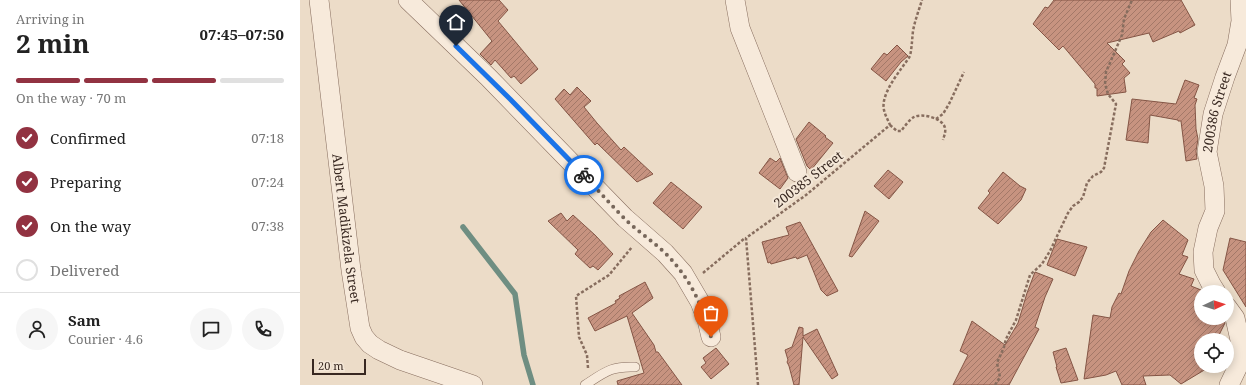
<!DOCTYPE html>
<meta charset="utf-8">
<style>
body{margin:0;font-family:"Noto Serif",serif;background:#f6f6f6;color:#222;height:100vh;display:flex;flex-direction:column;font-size:15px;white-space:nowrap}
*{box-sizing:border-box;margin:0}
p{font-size:13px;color:#767676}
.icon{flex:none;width:22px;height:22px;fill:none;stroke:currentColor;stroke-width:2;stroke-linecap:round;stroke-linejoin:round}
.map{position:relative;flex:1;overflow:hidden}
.drawer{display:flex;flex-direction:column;background:#fff;width:300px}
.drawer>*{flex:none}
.needle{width:26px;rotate:86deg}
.tools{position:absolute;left:894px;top:285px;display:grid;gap:8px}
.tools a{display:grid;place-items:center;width:40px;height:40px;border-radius:50%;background:#fff;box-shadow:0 2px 10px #0003;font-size:20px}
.scale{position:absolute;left:12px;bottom:10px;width:54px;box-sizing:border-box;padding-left:4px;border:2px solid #382821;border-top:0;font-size:11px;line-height:14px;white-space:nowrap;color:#382821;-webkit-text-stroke:3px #f4e7d7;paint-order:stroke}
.pin{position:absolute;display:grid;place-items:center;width:34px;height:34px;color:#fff;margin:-41px -17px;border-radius:50% 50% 50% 0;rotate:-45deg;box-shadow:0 0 4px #0007}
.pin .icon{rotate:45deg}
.courier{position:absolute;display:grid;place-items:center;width:40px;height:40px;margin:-20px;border:3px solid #1a73e8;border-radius:50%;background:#fff;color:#222;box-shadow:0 1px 5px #0007}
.overview em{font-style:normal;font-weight:700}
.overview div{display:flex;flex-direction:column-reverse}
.overview{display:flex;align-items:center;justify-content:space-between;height:68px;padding:0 16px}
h1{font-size:26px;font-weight:700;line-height:30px}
.bar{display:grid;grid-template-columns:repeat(4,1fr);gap:6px 4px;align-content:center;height:48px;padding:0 16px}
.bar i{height:5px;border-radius:3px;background:#e0e0e0}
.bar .selected{background:#923241}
.bar p{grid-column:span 4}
.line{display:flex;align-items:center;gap:10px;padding:0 16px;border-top:1px solid #e0e0e0}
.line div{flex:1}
.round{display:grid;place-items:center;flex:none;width:42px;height:42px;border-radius:21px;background:#f6f6f6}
ol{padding:0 16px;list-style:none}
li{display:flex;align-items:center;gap:12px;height:44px}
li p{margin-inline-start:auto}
li .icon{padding:4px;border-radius:50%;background:#923241;color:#fff;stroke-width:4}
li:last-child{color:#767676}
li i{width:22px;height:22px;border:2px solid #e0e0e0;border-radius:50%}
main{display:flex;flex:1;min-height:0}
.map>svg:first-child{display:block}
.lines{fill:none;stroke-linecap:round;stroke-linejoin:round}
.stream{stroke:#6f8e82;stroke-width:5.5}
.building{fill:url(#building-hatch);stroke:#845545}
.service-casing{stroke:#876d5e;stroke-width:10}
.minor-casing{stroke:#876d5e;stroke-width:20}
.path{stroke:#876d5e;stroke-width:2.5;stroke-dasharray:3 2;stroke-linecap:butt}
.service{stroke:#f7eadb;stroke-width:9}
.minor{stroke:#f7eadb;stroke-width:19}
.done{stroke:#77675b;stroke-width:4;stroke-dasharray:0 7.2}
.route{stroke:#1a73e8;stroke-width:5}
.labels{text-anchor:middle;stroke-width:4;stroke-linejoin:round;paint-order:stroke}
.street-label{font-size:13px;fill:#382821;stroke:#f4e7d7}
</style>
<main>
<section class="drawer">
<div class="overview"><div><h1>2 min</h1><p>Arriving in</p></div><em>07:45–07:50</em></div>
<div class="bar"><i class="selected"></i><i class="selected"></i><i class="selected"></i><i></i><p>On the way · 70 m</p></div>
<ol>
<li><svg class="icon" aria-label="check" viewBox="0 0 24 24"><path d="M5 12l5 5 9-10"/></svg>Confirmed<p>07:18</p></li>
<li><svg class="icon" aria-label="check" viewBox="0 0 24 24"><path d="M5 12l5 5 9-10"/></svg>Preparing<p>07:24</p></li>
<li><svg class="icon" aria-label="check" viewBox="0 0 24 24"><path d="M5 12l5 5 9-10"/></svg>On the way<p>07:38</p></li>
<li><i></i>Delivered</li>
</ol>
<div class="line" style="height:72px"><a class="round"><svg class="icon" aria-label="person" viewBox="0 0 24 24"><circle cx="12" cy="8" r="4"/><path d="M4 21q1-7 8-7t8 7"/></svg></a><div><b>Sam</b><p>Courier · 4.6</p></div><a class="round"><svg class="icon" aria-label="chat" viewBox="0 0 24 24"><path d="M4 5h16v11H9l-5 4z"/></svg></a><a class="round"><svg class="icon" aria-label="phone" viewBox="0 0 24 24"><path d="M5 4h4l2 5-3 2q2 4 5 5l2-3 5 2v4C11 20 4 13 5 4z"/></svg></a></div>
</section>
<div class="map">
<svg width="946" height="385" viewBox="0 0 946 385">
<defs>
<pattern id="building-hatch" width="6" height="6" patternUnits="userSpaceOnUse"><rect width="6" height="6" fill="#c79380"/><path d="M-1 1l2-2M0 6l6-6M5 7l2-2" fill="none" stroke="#a37868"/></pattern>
</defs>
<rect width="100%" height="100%" fill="#ecdcc8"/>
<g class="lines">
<path class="stream" d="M163,227L215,294L224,355L233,385"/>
</g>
<path class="building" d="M159,0H199L208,10L198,21L238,69L221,84L214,76L211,78L195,60L191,65L180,54L192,41Z
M754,0H881L895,25L880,33L879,31L853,42L849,33L807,43L825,61L822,64L830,73L824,78L826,92L797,96V88H795V84L763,46L759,50L733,24L745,7L748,8Z
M597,45L608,56L601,62L586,81L571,69L584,53L587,55Z
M885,80L899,85L894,98L897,99L895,105L896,129L898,139L896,151L897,159L886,161L881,121H878V120L850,115L848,143L826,140L832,99L876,104Z
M277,87L291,101L284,107L297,123L321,150L324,147L353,174L337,182L297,143L295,145L255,99L264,89L270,95Z
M509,122L526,136L525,137L533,143L511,170L507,166L496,139Z
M470,158L476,162L480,158L488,178L480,189L459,173Z
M588,170L603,182L589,199L574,186Z
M703,172L720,186L726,189L721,200L698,224L678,208L690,193L688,191Z
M371,182L402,207L383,229L353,203Z
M565,211L579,221L552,257L549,256Z
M261,213L267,221L273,215L295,235L313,254L298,270L293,266L290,268L275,254L278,250L248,221Z
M863,220L888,240L882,255L888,257L879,274L894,279L891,286L901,290L903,292H901V318H921L925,323L918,337L921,339L920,340H901V366H911L881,384L870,375L843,376L846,385H822L816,371L806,375L784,379L793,315L810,318L812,307L819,293L821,294L829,271L839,251L851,232Z
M500,222L538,291L527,296L521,290L507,255L497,259L496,257L471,264L470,262L468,263L462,242L489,235L486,227Z
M930,238L946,242V307L923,270Z
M757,239L787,247L775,276L747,265Z
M735,272L753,279L745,297L735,327L739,329L709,385H653L668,355L660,351L672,321L705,345L718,323L727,293Z
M345,282L353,298L332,313L354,345L356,352H358L382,385H318L317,381L344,373L327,316L295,331L288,318L316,303L315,301L320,298L319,296Z
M499,327L503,328V336L517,329L538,375L532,379L503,337L499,385H494L489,366L487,362L488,360L485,350L492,347Z
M416,348L429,364L411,379L401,367L406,363L403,358Z
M766,348L778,380L761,383L756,367H757L753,352Z"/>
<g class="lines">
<defs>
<path id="service" d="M285,385C305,372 311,366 335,367"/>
<g id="minor">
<path id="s1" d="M19,0L51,270L60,328L64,337L70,344L79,350L100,360L173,385"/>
<path d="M108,0L188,77L325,218L365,253L383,273L400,302L407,320L411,337"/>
<path d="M435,0L440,28L497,172"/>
<path id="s2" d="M916,292L911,284L904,270L903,252L908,228L915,211L914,186L907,152L913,114L925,77L937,45L941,21L940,0"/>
<path d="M927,307L935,318L942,349L941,360L929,385"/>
</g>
</defs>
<use href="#service" class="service-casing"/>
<use href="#minor" class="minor-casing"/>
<path class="path" d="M636,119L643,114L649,104L664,72
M590,125L597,131H601C605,126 610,119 614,117C622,113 643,118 645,128C646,132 644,136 643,140
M403,273L445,238
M288,368L287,355L279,337L276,296L309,275L332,247
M458,385L446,238L506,195L590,125C588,120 585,115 584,110C580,93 602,69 610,56C612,47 612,39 613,31C615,20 619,10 622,0
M695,385L700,377L697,363L704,347L706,339L716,320L730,275L742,264L750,251L768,213L773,206L779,202L783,197L787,183L793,176L801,172L804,168L816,104L808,94L805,84L806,72L822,35L824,19L832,0"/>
<use href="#service" class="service"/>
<use href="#minor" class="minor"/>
</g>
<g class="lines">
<path class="done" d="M284,175C297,189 310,204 324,218C336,230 351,240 364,252C388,275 403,305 411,337"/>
<path class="route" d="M156,46L210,99L284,175"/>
</g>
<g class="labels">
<g class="street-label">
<text dy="5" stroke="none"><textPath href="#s2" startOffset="187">200386 Street</textPath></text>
<text transform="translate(508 179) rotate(-38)" y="5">200385 Street</text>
<text dy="5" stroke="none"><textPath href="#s1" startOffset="230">Albert Madikizela Street</textPath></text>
</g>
</g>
</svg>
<div class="tools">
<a><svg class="needle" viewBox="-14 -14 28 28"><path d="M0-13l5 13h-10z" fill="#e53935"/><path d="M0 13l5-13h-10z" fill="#767676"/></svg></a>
<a><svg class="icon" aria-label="locate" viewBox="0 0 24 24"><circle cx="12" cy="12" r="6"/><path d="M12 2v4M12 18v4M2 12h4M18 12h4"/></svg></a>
</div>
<div class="scale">20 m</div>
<div class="pin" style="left:411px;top:337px;background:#ea580c"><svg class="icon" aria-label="bag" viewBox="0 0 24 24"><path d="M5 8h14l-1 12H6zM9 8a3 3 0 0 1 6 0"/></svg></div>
<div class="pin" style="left:156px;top:46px;background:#1f2937"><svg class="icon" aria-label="home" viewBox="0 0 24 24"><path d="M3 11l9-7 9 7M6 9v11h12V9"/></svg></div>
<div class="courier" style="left:284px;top:175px"><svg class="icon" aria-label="bike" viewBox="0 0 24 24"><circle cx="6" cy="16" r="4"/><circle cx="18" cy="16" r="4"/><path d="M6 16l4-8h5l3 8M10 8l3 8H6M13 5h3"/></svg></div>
</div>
</main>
